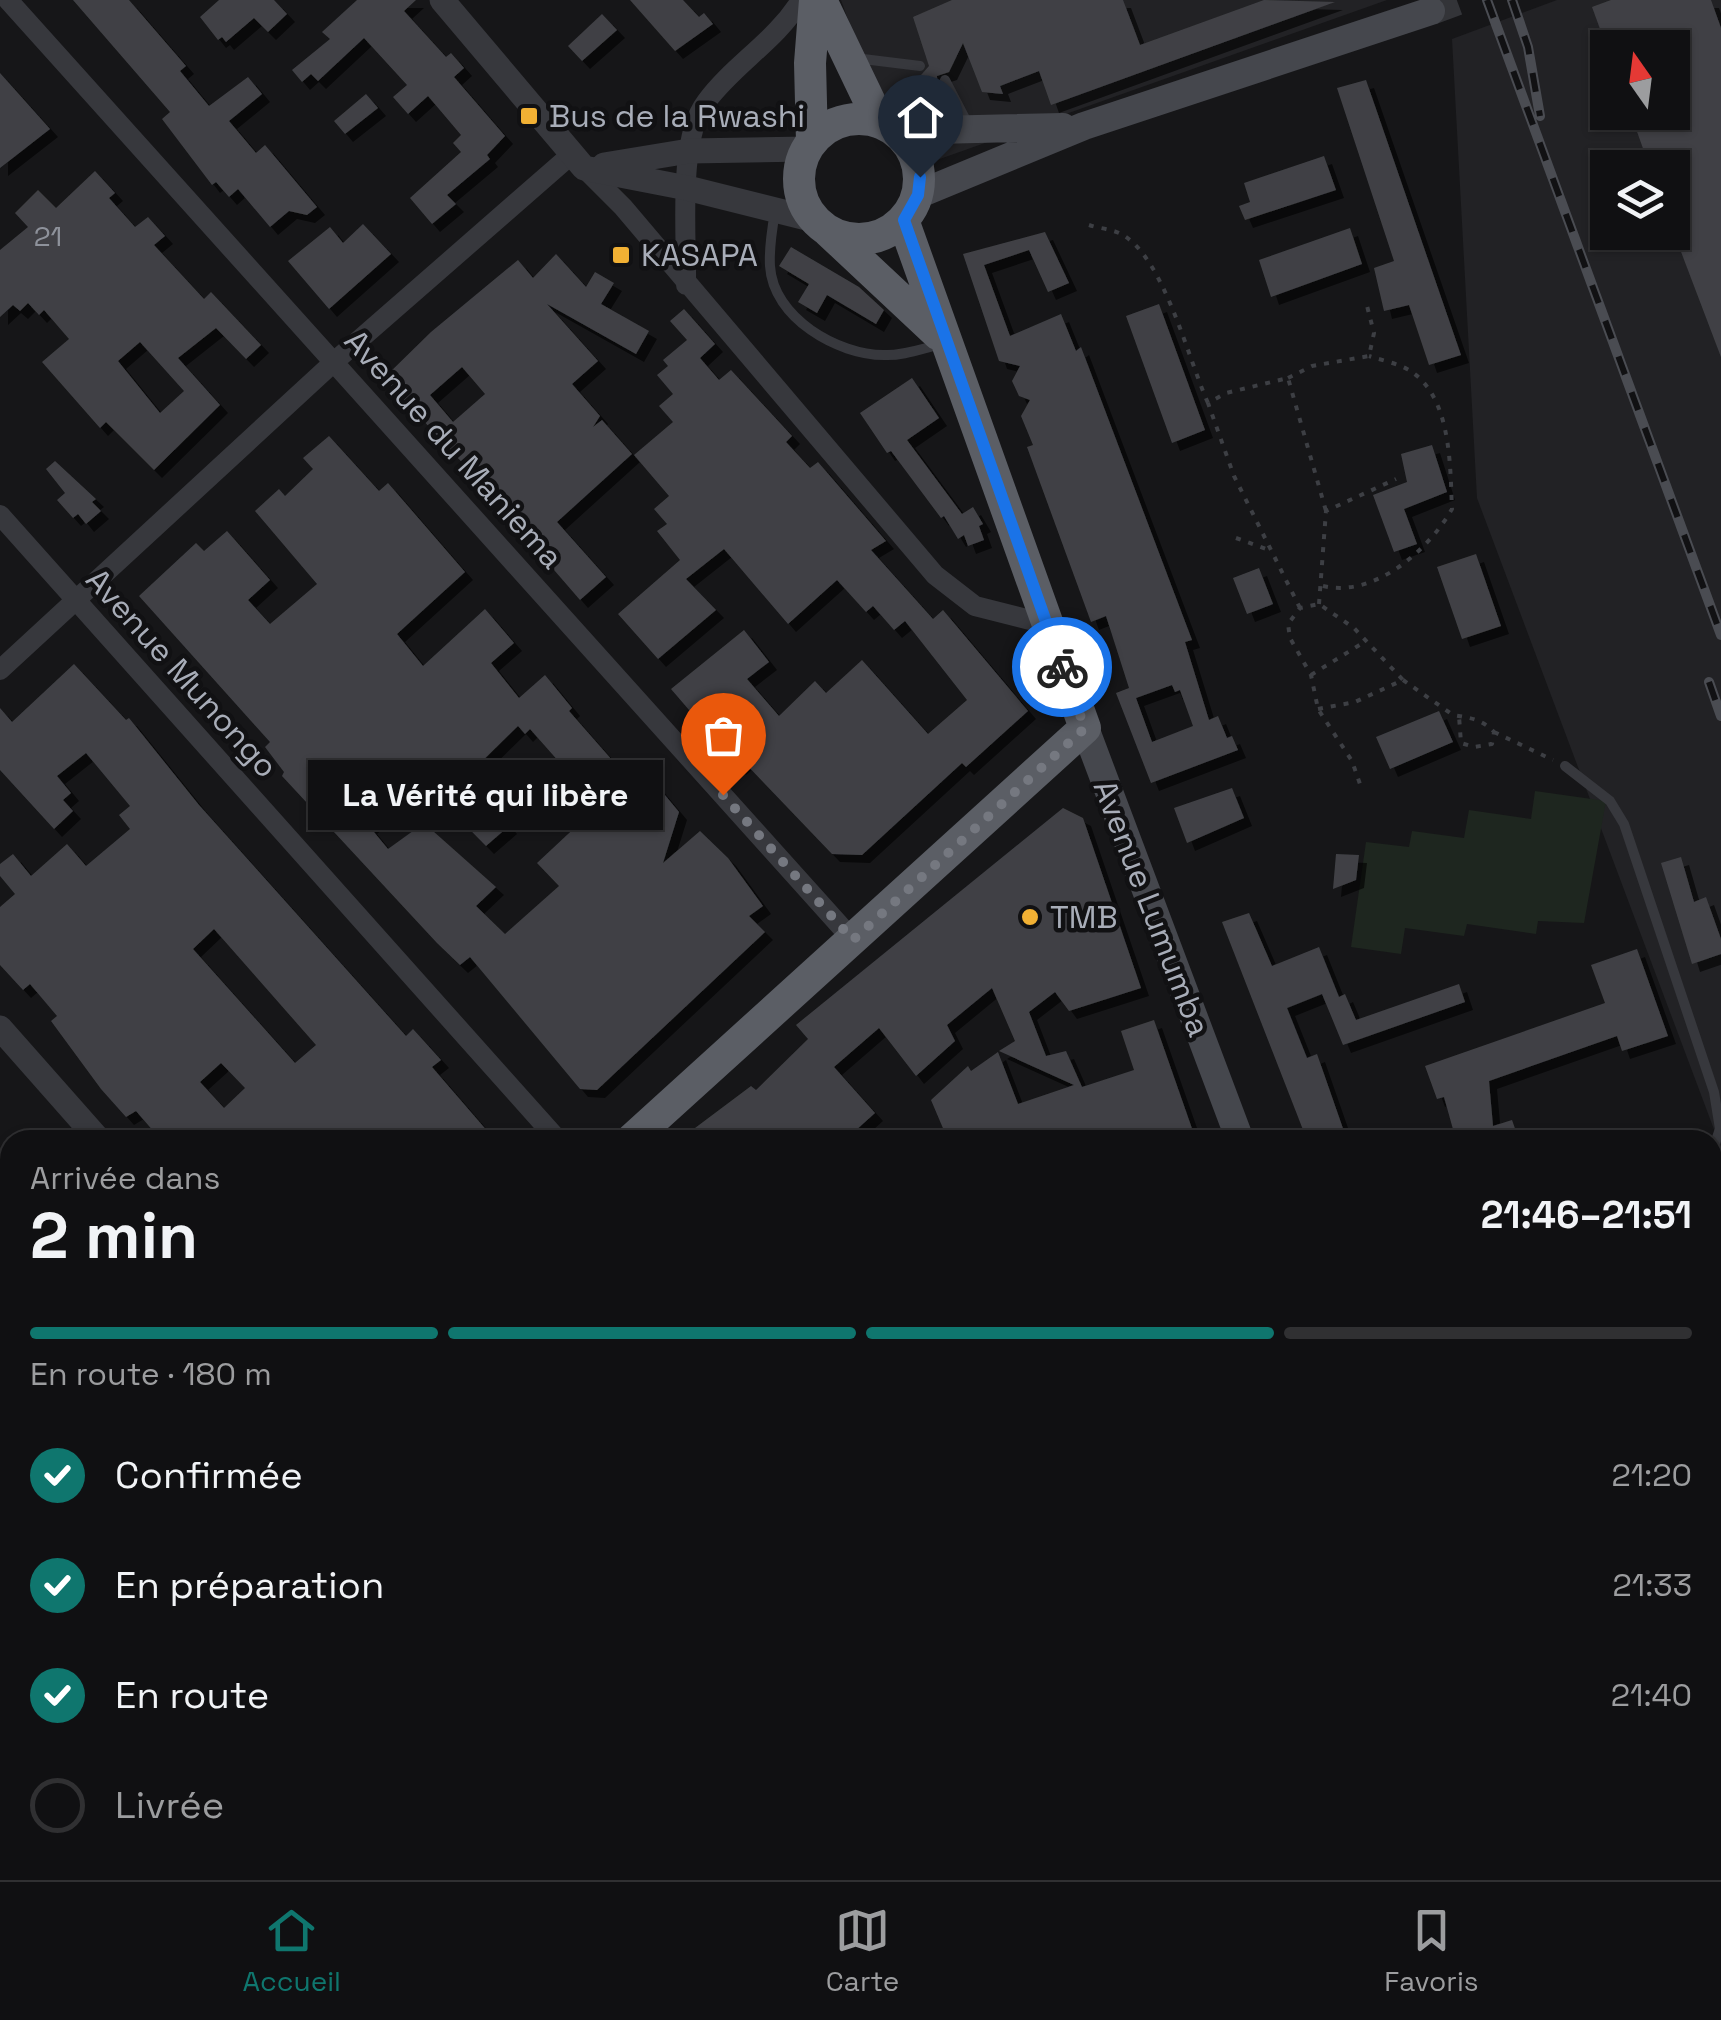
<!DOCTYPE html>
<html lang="fr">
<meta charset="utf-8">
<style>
body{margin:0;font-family:"Space Grotesk",sans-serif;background:#19191b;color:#f1f3f6;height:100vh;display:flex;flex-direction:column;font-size:38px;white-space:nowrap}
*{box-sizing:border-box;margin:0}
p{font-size:32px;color:#9c9d9f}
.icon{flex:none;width:55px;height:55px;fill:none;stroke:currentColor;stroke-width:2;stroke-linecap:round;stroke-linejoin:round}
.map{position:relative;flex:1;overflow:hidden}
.side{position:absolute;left:0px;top:1130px;width:1722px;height:750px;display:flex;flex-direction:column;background:#101012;border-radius:30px 30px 0 0;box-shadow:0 2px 8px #0004,0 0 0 2px #303032}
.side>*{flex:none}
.needle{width:65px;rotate:346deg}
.buttons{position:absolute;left:1590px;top:30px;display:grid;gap:20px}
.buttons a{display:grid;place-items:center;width:100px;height:100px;border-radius:0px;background:#101012;box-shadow:0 2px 8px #0004,0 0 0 2px #303032;font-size:50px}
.pin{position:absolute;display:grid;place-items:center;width:85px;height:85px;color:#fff;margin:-102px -42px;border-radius:50% 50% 50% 0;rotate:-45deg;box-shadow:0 0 10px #0007}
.pin .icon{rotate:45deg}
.courier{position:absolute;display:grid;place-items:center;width:100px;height:100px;margin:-50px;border:8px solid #1a73e8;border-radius:50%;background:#fff;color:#222;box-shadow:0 2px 12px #0007}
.bubble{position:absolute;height:70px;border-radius:0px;background:#101012;box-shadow:0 2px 8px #0004,0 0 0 2px #303032;font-size:32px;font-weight:800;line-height:70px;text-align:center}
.overview em{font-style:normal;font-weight:800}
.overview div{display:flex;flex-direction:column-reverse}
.overview{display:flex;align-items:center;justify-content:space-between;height:170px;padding:0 30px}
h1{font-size:65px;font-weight:800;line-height:75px}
.bar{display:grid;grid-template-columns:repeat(4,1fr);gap:15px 10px;align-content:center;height:120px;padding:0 30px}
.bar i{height:12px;border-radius:8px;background:#303032}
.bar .selected{background:#0f766e}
.bar p{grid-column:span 4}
ol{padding:0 30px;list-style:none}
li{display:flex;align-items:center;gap:30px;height:110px}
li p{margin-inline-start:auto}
li .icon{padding:10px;border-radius:50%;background:#0f766e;color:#fff;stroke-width:4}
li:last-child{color:#9c9d9f}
li i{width:55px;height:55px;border:5px solid #303032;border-radius:50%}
.dock{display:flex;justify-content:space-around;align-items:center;height:140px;border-top:2px solid #303032;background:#101012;font-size:28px;color:#9c9d9f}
.dock a{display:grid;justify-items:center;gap:5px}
.dock .selected{color:#0f766e}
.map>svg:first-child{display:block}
.built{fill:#222225;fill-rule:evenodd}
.green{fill:#1e261f}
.building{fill:#404145;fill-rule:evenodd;filter:url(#shadow)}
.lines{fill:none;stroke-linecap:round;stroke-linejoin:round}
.secondary-tunnel{stroke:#333438;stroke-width:28;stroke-dasharray:28 14;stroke-linecap:butt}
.path{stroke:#3d3f44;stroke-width:4;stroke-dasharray:5 8;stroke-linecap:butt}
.service{stroke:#37383d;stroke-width:10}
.minor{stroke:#37383d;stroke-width:20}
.tertiary{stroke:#37383d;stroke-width:25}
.secondary{stroke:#45474d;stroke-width:28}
.trunk{stroke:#5b5e65;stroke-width:32}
.rail-casing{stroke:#4a4c52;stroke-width:10}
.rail{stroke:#111113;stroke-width:6;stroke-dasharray:19;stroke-linecap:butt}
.done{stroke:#757880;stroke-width:10;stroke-dasharray:0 18}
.route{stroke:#1a73e8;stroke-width:12}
.poi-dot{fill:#f2b134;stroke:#111113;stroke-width:4}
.labels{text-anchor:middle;stroke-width:9;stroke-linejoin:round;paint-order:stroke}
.number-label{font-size:28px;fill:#8e929b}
.poi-label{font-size:32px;fill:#a8adb8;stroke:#111113;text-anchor:start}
.street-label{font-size:32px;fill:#a8adb8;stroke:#111113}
</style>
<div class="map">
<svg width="1721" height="1880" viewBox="0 0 1721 1880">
<defs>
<filter id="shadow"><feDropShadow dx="8" dy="8" stdDeviation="0" flood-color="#0009"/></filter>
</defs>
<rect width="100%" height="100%" fill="#161618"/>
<path class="built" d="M841,0H1387L903,172Z
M1557,0H1721V1148L1477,498L1452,39ZM1608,48H1672V112H1608ZM1608,168H1672V232H1608Z"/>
<path class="green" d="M1535,791L1606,801L1584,923L1538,921L1536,934L1467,924L1464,936L1405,928L1401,954L1351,947L1366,842L1409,847L1412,831L1464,838L1469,810L1531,819Z"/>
<path class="building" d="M73,0H129L186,66L180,71L209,106L248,77L262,94L229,121L256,153L265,145L317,207L307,215L289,211L270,227L238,189L229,197L216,182L212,185L162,119L170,112Z
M219,0H274L287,14L268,32L254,18L226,42L222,37L218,40L200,17Z
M357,0H416L404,11L446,57L451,53L464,68L454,77L505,136L487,155L490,159L447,195L456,204L432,224L410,198L461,152L453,143L461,135L428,96L408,114L393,97L407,85L364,38L318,81L311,74L302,82L292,70L330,39L322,32Z
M630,0H683L699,17L704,13L713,24L675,51Z
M952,0H1123L1140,45L1264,0L1335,2L1051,105L1039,71L1000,86L1003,94L982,92L963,43L949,72L937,76L938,95L914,83L929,66L913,17Z
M1611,0H1711L1721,28V357L1672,228V168H1650L1630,112H1672V48H1607L1592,7Z
M602,14L617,30L582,61L568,46Z
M0,73L50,129L0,168Z
M1366,80L1461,355L1429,365L1409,305L1384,311L1374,268L1394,261L1337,88Z
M366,94L378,108L345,134L334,121Z
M1324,156L1336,190L1245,220L1239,206L1250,202L1244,183Z
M95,171L115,193L109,198L135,227L148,217L165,236L154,245L204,299L211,292L261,345L246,359L216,328L178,358L220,405L154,470L106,422L100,428L42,362L69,339L44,310L39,315L28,303L20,311L13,305L0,317V250L28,227L15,213L38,190L56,208ZM140,342L184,391L160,413L118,361Z
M363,224L391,254L329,309L288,261L330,227L343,243Z
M1350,228L1362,264L1271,297L1259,260Z
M1045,232L1069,283L1048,292L1029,250L984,265L1010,336L1061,314L1076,351L1081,347L1192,640L1185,642L1209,720L1218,716L1227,738L1232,736L1238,750L1151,783L1116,693L1129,688L1106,616L1091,622L1027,447L1033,445L1021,416L1030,400L1019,396L1012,381L1020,366L999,361L963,254ZM1172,685L1175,692L1180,690L1193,726L1152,742L1136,698Z
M791,247L859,287L884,310L876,324L827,295L817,313L798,302L809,284L779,266Z
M556,254L586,287L595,272L614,283L601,304L649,331L636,354L547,304L598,361L572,384L600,416L593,427L602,420L632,454L557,522L606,577L580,600L529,541L535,537L474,466L469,470L384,378L431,332L518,260L533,278ZM462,367L485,394L453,422L430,395Z
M1159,304L1205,430L1172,443L1126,316Z
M684,309L715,344L700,358L719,380L731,370L792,436L786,442L810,468L818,462L886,541L871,550L933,619L943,610L1028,711L966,767L962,763L862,855L832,854L744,762L738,767L671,689L744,630L769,662L747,679L779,716L815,681L826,693L862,660L928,734L967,700L905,621L894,630L873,606L866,612L837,580L788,624L724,549L686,579L716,610L658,659L618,614L680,560L657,531L667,524L654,509L669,496L634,455L673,422L659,406L673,394L657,375L668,366L663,360L687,340L670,321Z
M912,378L939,418L907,440L962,514L973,507L983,524L979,526L984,540L968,546L964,535L958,539L944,516L941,518L891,451L887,453L860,413Z
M329,436L379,491L388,483L465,572L397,634L423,666L485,609L514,643L491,663L519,698L545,675L572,708L569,711L634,785L655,783L679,812L663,863L700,831L728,858L763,906L749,916L765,932L597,1090L580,1089L470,957L460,965L437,943L282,776L284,772L265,747L270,742L139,596L196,543L204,551L227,531L270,580L248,600L270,624L317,584L255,511L279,489L285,496L313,469L303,458ZM518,726L525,734L530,729L598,806L537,863L559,886L505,934L476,906L496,887L424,823L388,849L369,826L384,814L378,809L418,777L486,846L509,826L468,775Z
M1432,445L1447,492L1404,509L1417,544L1394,552L1373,495L1407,482L1401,454Z
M55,461L96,499L92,502L101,511L86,524L78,514L73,518L57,500L65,493L46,469Z
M1476,554L1501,626L1462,639L1437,567Z
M1259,568L1273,604L1247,614L1233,578Z
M74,664L126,720L129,718L199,805L406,1036L413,1029L441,1060L432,1067L495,1140H161L136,1111L126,1117L101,1089L51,1021L57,1016L30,984L23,990L0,965V907L15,894L0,876V864L13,854L31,876L67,844L86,866L130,829L119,815L130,806L86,753L57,776L71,793L63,800L73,811L54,829L0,770V708L12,722ZM214,929L316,1045L295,1063L193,949ZM221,1063L245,1088L224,1108L200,1082Z
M1439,711L1453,742L1390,769L1376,737Z
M1232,788L1244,818L1187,843L1174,808Z
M1063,808L1083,818L1141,988L1069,1011L1055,992L1029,1012L1046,1056L1066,1051L1082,1087L1134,1070L1121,1031L1154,1020L1196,1140H948L931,1100L968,1066L971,1071L998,1052L1018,1104L1074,1085L999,1051L1015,1041L992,988L947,1025L955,1041L916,1076L879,1028L834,1067L875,1113L845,1140H679L751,1086L756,1090L808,1039L796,1025Z
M1336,854L1359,855L1356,880L1333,889Z
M1681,857L1694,902L1706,897L1721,939V954L1692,964L1661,863Z
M1249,913L1272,966L1319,947L1339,997L1345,994L1356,1020L1459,984L1465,1002L1343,1045L1322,994L1287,1008L1307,1058L1317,1054L1347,1140H1307L1222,922Z
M1637,949L1668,1036L1622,1051L1617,1036L1489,1081L1493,1126L1512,1120L1519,1140H1456L1444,1097L1437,1099L1425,1066L1605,1003L1591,965Z"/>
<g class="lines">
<path class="secondary-tunnel" d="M1431,11L1461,0"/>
<path class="path" d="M1089,225C1098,228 1110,229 1119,233C1163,253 1188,359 1208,403
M1288,378L1312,366L1369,356L1374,333L1366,302
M1236,538L1266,549
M1323,586C1374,598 1428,551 1452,509C1450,466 1452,394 1407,369C1396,363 1381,360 1369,356
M1319,604L1326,511L1396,479
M1300,608L1234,476L1208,403L1226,393L1288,378L1326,511
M1311,675L1366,641
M1403,680L1453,715C1470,718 1482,719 1494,732L1492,744L1474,747L1461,743L1459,716
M1318,709L1355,702L1403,680L1354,628L1319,604L1300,608L1288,624L1290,638L1311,675L1318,709L1352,761L1361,787
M1494,732L1553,760"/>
<path class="service" d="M855,58L920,66
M945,80L970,128
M775,212C772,229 769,249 770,266C773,318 838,355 884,355C902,356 921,349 938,345
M1565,766L1610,801L1624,824L1714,1092L1720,1129L1712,1152
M1712,1312L1721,1338
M1652,1870L1656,1880
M1518,1880L1544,1870"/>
<path class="minor" d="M8,0L853,940
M584,168L623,207L935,575L975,606L1046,624
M686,285C687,237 677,140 706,102C734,64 776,41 801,0
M0,515L558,1140
M0,670L335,361L572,154
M1214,1870L1223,1880
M872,1880L874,1870"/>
<path class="tertiary" d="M442,0L584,168L687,188L815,220
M604,165L689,151L807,149
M0,1028L99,1140
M0,1298L10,1301"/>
<path class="secondary" d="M895,131L1063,127
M917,195L1084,126L1431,11
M1085,728L1240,1140
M0,1748L10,1759
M107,1870L116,1880
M738,1870L747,1880
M1500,1870L1503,1880"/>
<path class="trunk" d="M821,0L880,123
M799 179a60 60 0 1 1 120 0a60 60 0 1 1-120 0Z
M812,142L810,63L815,0
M828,231L938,334
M631,1140L1085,728L903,220
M0,1694L10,1685"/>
<defs>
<path id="rail" d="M1487,0L1721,635
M1512,0L1528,47L1540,116
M1709,682L1721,716
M1712,1472L1721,1495"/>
</defs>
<use href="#rail" class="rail-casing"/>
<use href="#rail" class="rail"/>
</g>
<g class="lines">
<path class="done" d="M723,795L853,940L1085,728L1062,667"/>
<path class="route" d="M920,177L918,195L904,220L1062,667"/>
</g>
<g class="poi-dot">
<rect x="519" y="106" width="20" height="20" rx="5"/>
<rect x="611" y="245" width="20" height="20" rx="5"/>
<circle cx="1030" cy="917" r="10"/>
</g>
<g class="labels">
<g class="number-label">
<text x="48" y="246">21</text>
</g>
<g class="poi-label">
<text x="549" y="127">Bus de la Rwashi</text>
<text x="641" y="266">KASAPA</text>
<text x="1050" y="928">TMB</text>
</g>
<g class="street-label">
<text transform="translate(454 449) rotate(48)" y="11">Avenue du Maniema</text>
<text transform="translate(182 673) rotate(48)" y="11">Avenue Munongo</text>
<text transform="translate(1152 908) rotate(69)" y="11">Avenue Lumumba</text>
</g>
</g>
</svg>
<div class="buttons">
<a><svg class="needle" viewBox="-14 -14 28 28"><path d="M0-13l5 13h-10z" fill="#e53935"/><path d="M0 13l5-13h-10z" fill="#9c9d9f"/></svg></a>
<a><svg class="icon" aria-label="layers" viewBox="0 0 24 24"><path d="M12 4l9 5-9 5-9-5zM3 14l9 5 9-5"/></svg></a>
</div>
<div class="pin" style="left:723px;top:795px;background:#ea580c"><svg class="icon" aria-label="bag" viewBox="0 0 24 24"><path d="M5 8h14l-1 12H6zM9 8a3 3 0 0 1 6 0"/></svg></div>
<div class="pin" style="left:920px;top:177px;background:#1f2937"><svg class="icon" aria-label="home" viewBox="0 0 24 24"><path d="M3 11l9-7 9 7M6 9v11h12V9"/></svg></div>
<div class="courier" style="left:1062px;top:667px"><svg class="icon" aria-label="bike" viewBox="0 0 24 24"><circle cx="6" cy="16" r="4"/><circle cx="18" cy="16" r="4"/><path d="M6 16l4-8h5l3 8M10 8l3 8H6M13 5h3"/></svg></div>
<div class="bubble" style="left:308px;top:760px;width:355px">La Vérité qui libère</div>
<section class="side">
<div class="overview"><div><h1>2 min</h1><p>Arrivée dans</p></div><em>21:46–21:51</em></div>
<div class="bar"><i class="selected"></i><i class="selected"></i><i class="selected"></i><i></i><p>En route · 180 m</p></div>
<ol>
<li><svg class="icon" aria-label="check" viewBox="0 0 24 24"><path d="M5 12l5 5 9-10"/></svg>Confirmée<p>21:20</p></li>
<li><svg class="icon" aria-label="check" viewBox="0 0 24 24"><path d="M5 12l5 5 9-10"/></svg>En préparation<p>21:33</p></li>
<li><svg class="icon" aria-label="check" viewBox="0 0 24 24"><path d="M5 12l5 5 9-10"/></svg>En route<p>21:40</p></li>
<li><i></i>Livrée</li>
</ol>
</section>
</div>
<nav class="dock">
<a class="selected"><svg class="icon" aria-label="home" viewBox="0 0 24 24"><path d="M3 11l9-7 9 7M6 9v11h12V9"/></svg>Accueil</a>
<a><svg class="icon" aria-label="map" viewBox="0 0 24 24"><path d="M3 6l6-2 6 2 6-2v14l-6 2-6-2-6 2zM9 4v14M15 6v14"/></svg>Carte</a>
<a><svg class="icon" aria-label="saved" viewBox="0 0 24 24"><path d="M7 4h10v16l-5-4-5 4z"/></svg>Favoris</a>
</nav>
